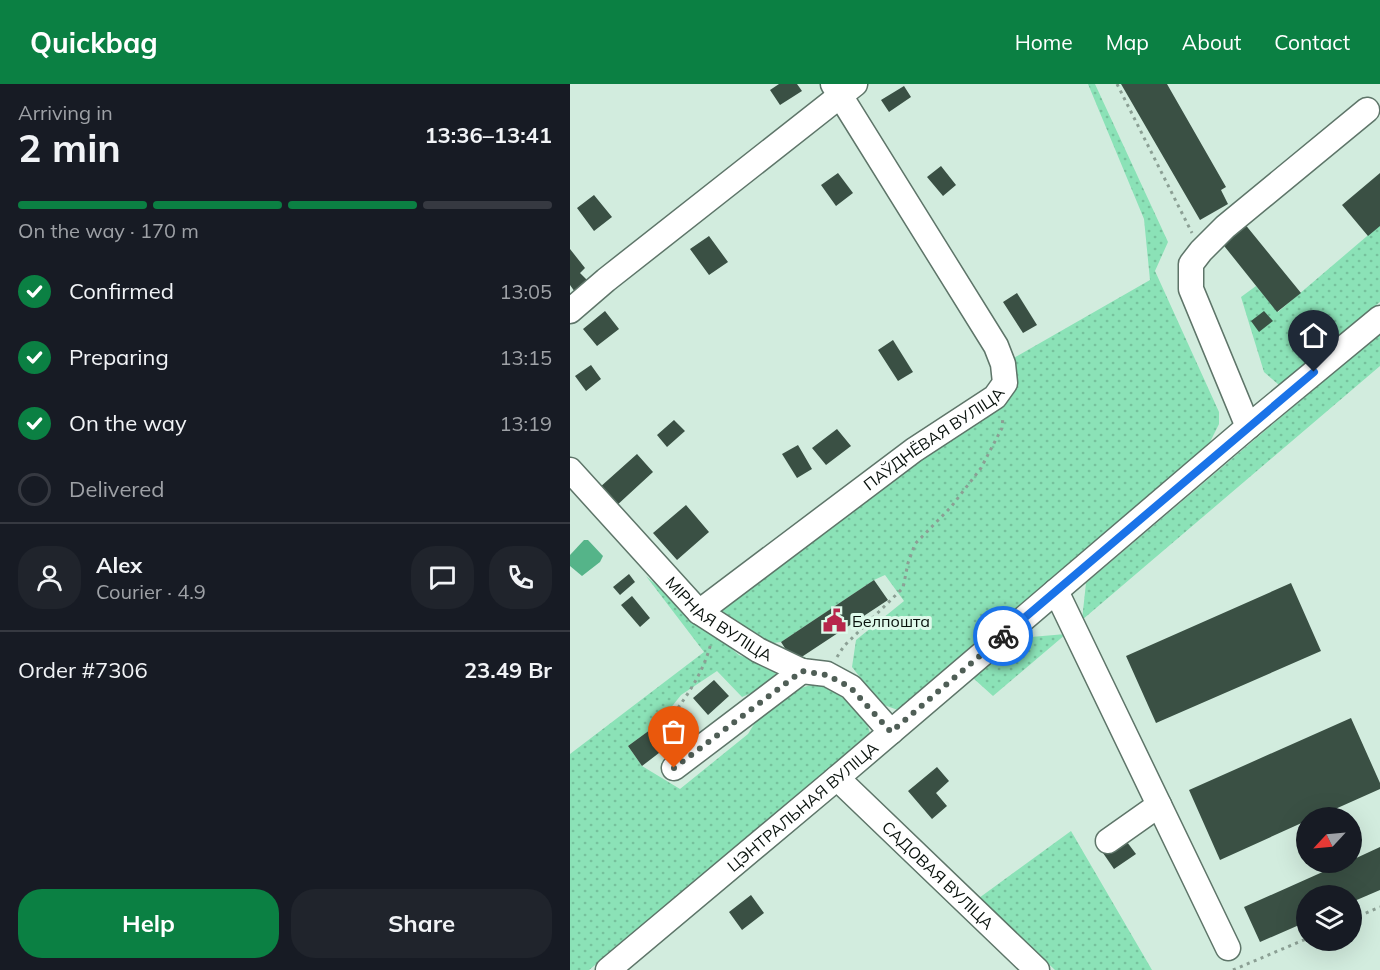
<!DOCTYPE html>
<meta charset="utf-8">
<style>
body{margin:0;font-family:Mulish,sans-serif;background:#20242c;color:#f1f3f6;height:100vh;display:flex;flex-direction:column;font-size:22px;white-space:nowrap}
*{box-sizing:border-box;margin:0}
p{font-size:20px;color:#9ea1a6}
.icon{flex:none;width:33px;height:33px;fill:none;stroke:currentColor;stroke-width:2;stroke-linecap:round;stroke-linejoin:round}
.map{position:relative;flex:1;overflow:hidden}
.details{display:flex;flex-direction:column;background:#171b24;width:570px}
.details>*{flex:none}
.needle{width:39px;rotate:244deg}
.tools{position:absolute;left:726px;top:723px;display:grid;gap:12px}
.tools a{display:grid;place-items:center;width:66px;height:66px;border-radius:50%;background:#171b24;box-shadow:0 6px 24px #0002;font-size:30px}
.pin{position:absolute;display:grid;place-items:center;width:51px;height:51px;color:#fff;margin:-62px -26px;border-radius:50% 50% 50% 0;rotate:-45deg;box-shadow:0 0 6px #0007}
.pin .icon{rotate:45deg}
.courier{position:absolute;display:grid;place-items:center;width:60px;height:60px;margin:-30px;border:4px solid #1a73e8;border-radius:50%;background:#fff;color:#222;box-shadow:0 2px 8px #0007}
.headline em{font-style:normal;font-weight:700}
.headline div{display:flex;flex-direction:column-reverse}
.headline{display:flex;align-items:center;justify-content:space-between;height:102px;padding:0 18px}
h1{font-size:39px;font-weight:700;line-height:45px}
.bar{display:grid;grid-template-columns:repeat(4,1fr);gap:9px 6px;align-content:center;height:72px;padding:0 18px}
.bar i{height:8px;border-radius:4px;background:#363941}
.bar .selected{background:#0b8043}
.bar p{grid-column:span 4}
.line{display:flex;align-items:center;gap:15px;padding:0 18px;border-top:2px solid #363941}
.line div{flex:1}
.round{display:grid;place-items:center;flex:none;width:63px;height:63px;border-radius:24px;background:#20242c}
ol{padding:0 18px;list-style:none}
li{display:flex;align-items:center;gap:18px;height:66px}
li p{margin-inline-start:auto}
li .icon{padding:6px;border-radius:50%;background:#0b8043;color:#fff;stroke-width:4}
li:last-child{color:#9ea1a6}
li i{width:33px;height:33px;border:3px solid #363941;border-radius:50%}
.cta{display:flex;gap:12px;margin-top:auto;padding:12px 18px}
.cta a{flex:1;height:69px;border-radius:24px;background:#0b8043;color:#fff;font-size:24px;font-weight:700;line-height:69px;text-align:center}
.cta a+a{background:#20242c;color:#f1f3f6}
header{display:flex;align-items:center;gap:36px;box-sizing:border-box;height:84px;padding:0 30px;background:#0b8043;color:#fff}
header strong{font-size:28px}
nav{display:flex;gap:33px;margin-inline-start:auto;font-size:21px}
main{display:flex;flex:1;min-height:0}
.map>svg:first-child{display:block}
.grass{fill:url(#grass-dots)}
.water{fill:#55b489}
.building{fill:#3a5044}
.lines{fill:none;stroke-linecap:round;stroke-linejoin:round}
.minor-casing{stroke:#5e7569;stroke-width:27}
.path{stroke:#8b9f94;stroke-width:3;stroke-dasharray:3 4.5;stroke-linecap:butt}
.minor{stroke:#fff;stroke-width:24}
.done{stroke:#4f5e56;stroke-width:6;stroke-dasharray:0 10.8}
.route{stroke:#1a73e8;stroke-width:8}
.labels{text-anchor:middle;stroke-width:6;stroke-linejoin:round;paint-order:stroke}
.street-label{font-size:16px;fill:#08110c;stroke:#dffaeb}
.poi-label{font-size:16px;fill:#08110c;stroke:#dffaeb;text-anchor:start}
</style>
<header>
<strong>Quickbag</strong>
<nav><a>Home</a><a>Map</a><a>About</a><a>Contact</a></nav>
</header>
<main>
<section class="details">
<div class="headline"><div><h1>2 min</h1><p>Arriving in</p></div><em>13:36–13:41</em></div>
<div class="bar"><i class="selected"></i><i class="selected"></i><i class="selected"></i><i></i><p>On the way · 170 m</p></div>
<ol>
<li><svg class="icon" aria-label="check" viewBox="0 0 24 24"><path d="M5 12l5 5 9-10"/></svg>Confirmed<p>13:05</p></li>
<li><svg class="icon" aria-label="check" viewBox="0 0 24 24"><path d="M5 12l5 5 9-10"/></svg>Preparing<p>13:15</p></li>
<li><svg class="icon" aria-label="check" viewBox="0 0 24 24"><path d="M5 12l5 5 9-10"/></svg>On the way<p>13:19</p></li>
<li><i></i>Delivered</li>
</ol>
<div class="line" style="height:108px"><a class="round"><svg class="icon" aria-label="person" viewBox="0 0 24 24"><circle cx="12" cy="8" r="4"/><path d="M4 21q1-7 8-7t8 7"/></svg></a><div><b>Alex</b><p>Courier · 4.9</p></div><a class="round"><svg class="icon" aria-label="chat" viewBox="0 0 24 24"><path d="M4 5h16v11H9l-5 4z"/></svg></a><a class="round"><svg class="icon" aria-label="phone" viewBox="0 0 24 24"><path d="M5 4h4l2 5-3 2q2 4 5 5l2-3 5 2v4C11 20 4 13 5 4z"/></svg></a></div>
<div class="line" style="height:78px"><div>Order #7306</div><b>23.49 Br</b></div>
<div class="cta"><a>Help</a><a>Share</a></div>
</section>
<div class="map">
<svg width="810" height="886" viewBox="0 0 810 886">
<defs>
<pattern id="grass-dots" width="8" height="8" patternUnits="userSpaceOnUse" patternTransform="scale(1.5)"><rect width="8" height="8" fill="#8be2b7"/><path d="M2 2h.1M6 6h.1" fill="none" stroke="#76c19c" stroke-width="1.8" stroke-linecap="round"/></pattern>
</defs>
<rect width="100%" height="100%" fill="#d2ecde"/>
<path class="grass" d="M518,0H525L598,158L585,187L649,328V340L637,364L344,619L328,626L311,620L282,583L286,556L334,517L315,491L304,496L211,558L195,560L149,527L346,372L435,317L442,275L580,196L574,135Z
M810,141V218L709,301L694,288L671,213L686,202L708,228Z
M810,249V282L512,536L516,499Z
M76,492L169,571L209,587L205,599L172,613L147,587L111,611L88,640L58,662L72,682L110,705L178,650L189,632L227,605L248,599C270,611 299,627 301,655L19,886H0V670L134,568Z
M496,550L423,612L403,594L449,554Z
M501,747L582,886H485L409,814Z"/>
<path class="water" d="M14,456H18L33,472L30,478L12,492L0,482V471Z"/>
<path class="building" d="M209,0H227L232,7L210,21L200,6Z
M551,0H597L656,103L651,106L658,120L630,136Z
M334,2L341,13L319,28L311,16Z
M371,82L386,101L373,112L357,93Z
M268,89L283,109L266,122L251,101Z
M810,89V142L798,152L772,121Z
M24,111L42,133L24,147L7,124Z
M674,139L731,209L707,228L651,158Z
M139,152L158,178L139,191L120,165Z
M0,165L15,184L10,189L18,197L5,208L0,201Z
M447,209L467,241L453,249L433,218Z
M35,227L49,245L27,262L13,245Z
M694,227L703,237L689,248L681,237Z
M323,256L343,288L328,297L308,266Z
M21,281L31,295L16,307L5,292Z
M104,336L115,347L97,363L87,351Z
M267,345L281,362L256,381L242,364Z
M228,361L242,385L227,394L212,370Z
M67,370L83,388L45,423L29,404Z
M116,421L139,448L107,476L83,449Z
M59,490L65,498L50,511L43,503Z
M304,496L318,516L224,578L211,558Z
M721,499L751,567L586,639L556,572Z
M62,512L80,534L70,543L51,521Z
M144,596L159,612L138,631L123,614Z
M781,634L810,699V705L745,734H736V737L650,776L619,706Z
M88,640L102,659L72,682L58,662Z
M367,683L379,697L366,709L377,722L362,735L338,707Z
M554,754L566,770L544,785L533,769Z
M810,763V806L782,818V812H736V838L690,858L674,823L775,778H782V776Z
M181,811L194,829L172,846L159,828Z"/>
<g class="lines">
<defs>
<g id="minor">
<path d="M0,227L36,196L285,0"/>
<path d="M678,343L621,205V180L631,167L655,143L797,26"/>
<path id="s1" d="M0,386L129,528L188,566L232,587L257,590L281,603L321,648"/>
<path d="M486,507L658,864"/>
<path id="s2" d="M129,528L344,366L425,313L435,299L433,280L426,262L263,0"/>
<path d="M104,684L232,587"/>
<path id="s3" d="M267,694L467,886"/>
<path d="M538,757L589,721"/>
<path id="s4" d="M38,886L267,694L678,343L810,234"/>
</g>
</defs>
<use href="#minor" class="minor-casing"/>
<path class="path" d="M547,0L622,149
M267,573L274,562L333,504L338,479L345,460L381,423L411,384L432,344L433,332
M112,652L105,628C121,606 134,586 141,559
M782,835L810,823
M663,886L736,855"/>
<use href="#minor" class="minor"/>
</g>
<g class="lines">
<path class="done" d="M104,684L232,587L257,591L280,603L321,648L433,552"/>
<path class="route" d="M433,552L744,288"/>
</g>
<defs>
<symbol id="civic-bare" viewBox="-9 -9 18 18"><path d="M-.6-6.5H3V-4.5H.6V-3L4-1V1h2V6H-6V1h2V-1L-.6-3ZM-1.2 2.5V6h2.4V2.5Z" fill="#b7264c" stroke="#dffaeb" stroke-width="2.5" paint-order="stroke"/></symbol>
</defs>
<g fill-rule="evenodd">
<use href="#civic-bare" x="248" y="520" width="33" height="33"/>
</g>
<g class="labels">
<g class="street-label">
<text dy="6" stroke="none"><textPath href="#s2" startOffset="292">ПАЎДНЁВАЯ ВУЛІЦА</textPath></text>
<text dy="6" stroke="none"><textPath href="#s1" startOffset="212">МІРНАЯ ВУЛІЦА</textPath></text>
<text dy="6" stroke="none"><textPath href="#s4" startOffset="254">ЦЭНТРАЛЬНАЯ ВУЛІЦА</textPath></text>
<text dy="6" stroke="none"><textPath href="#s3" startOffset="140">САДОВАЯ ВУЛІЦА</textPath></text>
</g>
<g class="poi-label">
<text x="282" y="543">Белпошта</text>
</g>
</g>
</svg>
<div class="tools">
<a><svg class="needle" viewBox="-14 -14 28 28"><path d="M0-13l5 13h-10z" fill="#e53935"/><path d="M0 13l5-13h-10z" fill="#9ea1a6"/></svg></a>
<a><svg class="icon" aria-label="layers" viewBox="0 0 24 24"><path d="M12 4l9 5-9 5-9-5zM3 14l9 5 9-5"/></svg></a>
</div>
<div class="pin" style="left:104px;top:684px;background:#ea580c"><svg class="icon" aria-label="bag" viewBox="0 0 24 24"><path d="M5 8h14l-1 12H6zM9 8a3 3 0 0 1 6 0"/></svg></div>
<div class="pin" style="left:744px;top:288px;background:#1f2937"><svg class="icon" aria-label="home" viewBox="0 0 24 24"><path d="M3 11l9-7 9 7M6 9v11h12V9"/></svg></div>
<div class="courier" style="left:433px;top:552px"><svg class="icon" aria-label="bike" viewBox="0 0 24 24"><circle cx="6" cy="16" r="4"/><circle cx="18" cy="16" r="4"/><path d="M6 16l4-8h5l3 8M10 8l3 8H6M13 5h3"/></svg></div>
</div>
</main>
